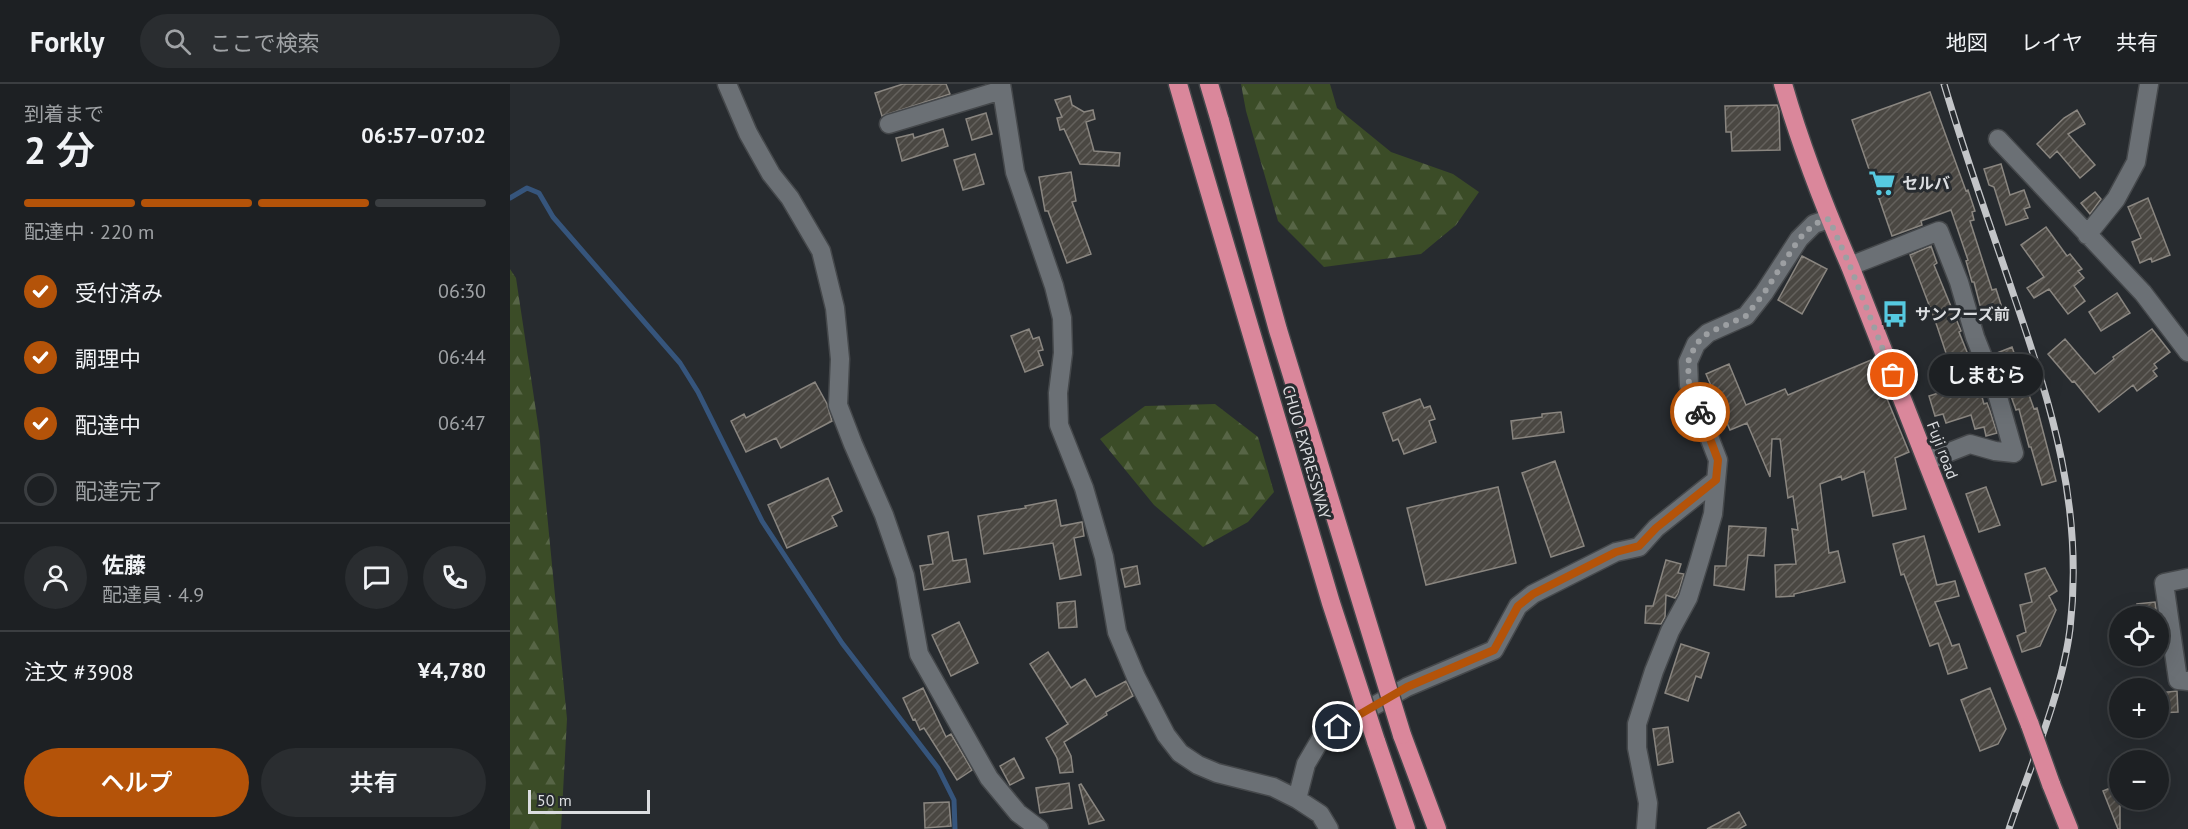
<!DOCTYPE html>
<html lang="ja">
<meta charset="utf-8">
<style>
body{margin:0;font-family:"PT Sans","Noto Sans JP",sans-serif;background:#2a2d30;color:#f1f3f6;height:100vh;display:flex;flex-direction:column;font-size:22px;white-space:nowrap}
*{box-sizing:border-box;margin:0}
p{font-size:20px;color:#a0a3a6}
.icon{flex:none;width:33px;height:33px;fill:none;stroke:currentColor;stroke-width:2;stroke-linecap:round;stroke-linejoin:round}
.map{position:relative;flex:1;overflow:hidden}
.details{display:flex;flex-direction:column;background:#1d2023;width:510px}
.details>*{flex:none}
.buttons{position:absolute;left:1599px;top:522px;display:grid;gap:12px}
.buttons a{display:grid;place-items:center;width:60px;height:60px;border-radius:50%;background:#1d2023;box-shadow:0 6px 24px #0002,0 0 0 2px #3b3e41;font-size:30px}
.scale{position:absolute;left:18px;bottom:15px;width:122px;box-sizing:border-box;padding-left:6px;border:3px solid #dbdde0;border-top:0;font-size:16px;line-height:21px;white-space:nowrap;color:#dbdde0;-webkit-text-stroke:4px #272b2f;paint-order:stroke}
.pin{position:absolute;display:grid;place-items:center;width:51px;height:51px;color:#fff;margin:-26px;border:3px solid #fff;border-radius:50%;box-shadow:0 2px 6px #0007}
.courier{position:absolute;display:grid;place-items:center;width:60px;height:60px;margin:-30px;border:4px solid #b45309;border-radius:50%;background:#fff;color:#222;box-shadow:0 2px 8px #0007}
.bubble{position:absolute;height:42px;border-radius:21px;background:#1d2023;box-shadow:0 6px 24px #0002,0 0 0 2px #3b3e41;font-size:20px;font-weight:600;line-height:42px;text-align:center}
.head em{font-style:normal;font-weight:600}
.head div{display:flex;flex-direction:column-reverse}
.head{display:flex;align-items:center;justify-content:space-between;height:102px;padding:0 24px}
h1{font-size:39px;font-weight:600;line-height:45px}
.bar{display:grid;grid-template-columns:repeat(4,1fr);gap:9px 6px;align-content:center;height:72px;padding:0 24px}
.bar i{height:8px;border-radius:4px;background:#3b3e41}
.bar .selected{background:#b45309}
.bar p{grid-column:span 4}
.line{display:flex;align-items:center;gap:15px;padding:0 24px;border-top:2px solid #3b3e41}
.line div{flex:1}
.round{display:grid;place-items:center;flex:none;width:63px;height:63px;border-radius:32px;background:#2a2d30}
ol{padding:0 24px;list-style:none}
li{display:flex;align-items:center;gap:18px;height:66px}
li p{margin-inline-start:auto}
li .icon{padding:6px;border-radius:50%;background:#b45309;color:#fff;stroke-width:4}
li:last-child{color:#a0a3a6}
li i{width:33px;height:33px;border:3px solid #3b3e41;border-radius:50%}
.action{display:flex;gap:12px;margin-top:auto;padding:12px 24px}
.action a{flex:1;height:69px;border-radius:36px;background:#b45309;color:#fff;font-size:24px;font-weight:600;line-height:69px;text-align:center}
.action a+a{background:#2a2d30;color:#f1f3f6}
header{display:flex;align-items:center;gap:36px;box-sizing:border-box;height:84px;padding:0 30px;background:#1d2023;border-bottom:2px solid #3b3e41}
header strong{font-size:28px}
nav{display:flex;gap:33px;margin-inline-start:auto;font-size:21px}
.search{width:420px;height:54px;background:#2a2d30;display:flex;align-items:center;gap:15px;box-sizing:border-box;padding:0 21px;border-radius:33px;color:#a0a3a6;font-size:22px}
main{display:flex;flex:1;min-height:0}
.map>svg:first-child{display:block}
.forest{fill:url(#forest-firs)}
.lines{fill:none;stroke-linecap:round;stroke-linejoin:round}
.stream{stroke:#36557c;stroke-width:5}
.building{fill:url(#building-hatch);stroke:#8a8680;stroke-width:1.5}
.minor-casing{stroke:#45484b;stroke-width:21}
.highway-casing{stroke:#45484b;stroke-width:21}
.minor{stroke:#6b7075;stroke-width:18}
.highway{stroke:#da879b;stroke-width:18}
.rail-casing{stroke:#c3c5c8;stroke-width:7}
.rail{stroke:#272b2f;stroke-width:4.5;stroke-dasharray:14;stroke-linecap:butt}
.highway-bridge-casing{stroke:#45484b;stroke-width:21;stroke-linecap:butt}
.highway-bridge{stroke:#da879b;stroke-width:18}
.done{stroke:#9c9fa2;stroke-width:6;stroke-dasharray:0 10.8}
.route{stroke:#b45309;stroke-width:8}
.labels{text-anchor:middle;stroke-width:6;stroke-linejoin:round;paint-order:stroke}
.poi-label{font-size:16px;font-weight:bold;fill:#dbdde0;stroke:#272b2f;text-anchor:start}
.street-label{font-size:16px;fill:#dbdde0;stroke:#272b2f}
</style>
<header>
<strong>Forkly</strong>
<div class="search"><svg class="icon" aria-label="search" viewBox="0 0 24 24"><circle cx="10" cy="10" r="6"/><path d="M15 15l6 6"/></svg>ここで検索</div>
<nav><a>地図</a><a>レイヤ</a><a>共有</a></nav>
</header>
<main>
<section class="details">
<div class="head"><div><h1>2 分</h1><p>到着まで</p></div><em>06:57–07:02</em></div>
<div class="bar"><i class="selected"></i><i class="selected"></i><i class="selected"></i><i></i><p>配達中 · 220 m</p></div>
<ol>
<li><svg class="icon" aria-label="check" viewBox="0 0 24 24"><path d="M5 12l5 5 9-10"/></svg>受付済み<p>06:30</p></li>
<li><svg class="icon" aria-label="check" viewBox="0 0 24 24"><path d="M5 12l5 5 9-10"/></svg>調理中<p>06:44</p></li>
<li><svg class="icon" aria-label="check" viewBox="0 0 24 24"><path d="M5 12l5 5 9-10"/></svg>配達中<p>06:47</p></li>
<li><i></i>配達完了</li>
</ol>
<div class="line" style="height:108px"><a class="round"><svg class="icon" aria-label="person" viewBox="0 0 24 24"><circle cx="12" cy="8" r="4"/><path d="M4 21q1-7 8-7t8 7"/></svg></a><div><b>佐藤</b><p>配達員 · 4.9</p></div><a class="round"><svg class="icon" aria-label="chat" viewBox="0 0 24 24"><path d="M4 5h16v11H9l-5 4z"/></svg></a><a class="round"><svg class="icon" aria-label="phone" viewBox="0 0 24 24"><path d="M5 4h4l2 5-3 2q2 4 5 5l2-3 5 2v4C11 20 4 13 5 4z"/></svg></a></div>
<div class="line" style="height:78px"><div>注文 #3908</div><b>¥4,780</b></div>
<div class="action"><a>ヘルプ</a><a>共有</a></div>
</section>
<div class="map">
<svg width="1678" height="745" viewBox="0 0 1678 745">
<defs>
<pattern id="forest-firs" width="22" height="20" patternUnits="userSpaceOnUse" patternTransform="scale(1.5)"><rect width="22" height="20" fill="#3b4c27"/><path d="M5 1l3.5 6h-7zM16 11l3.5 6h-7z" fill="#576546"/></pattern>
<pattern id="building-hatch" width="6" height="6" patternUnits="userSpaceOnUse" patternTransform="scale(1.5)"><rect width="6" height="6" fill="#4a4742"/><path d="M-1 1l2-2M0 6l6-6M5 7l2-2" fill="none" stroke="#64615d"/></pattern>
</defs>
<rect width="100%" height="100%" fill="#272b2f"/>
<path class="forest" d="M731,0H820L827,24L881,68L943,90L969,108L946,141L911,170L814,183L768,137L736,27Z
M0,185L6,194L29,347L57,635L51,745H0Z
M705,320L748,353L764,408L738,438L693,463L644,421L590,355L635,322Z"/>
<g class="lines">
<path class="stream" d="M0,114L17,104L29,109L43,133L170,279L188,308L252,437L332,559L428,684L444,716L445,745"/>
</g>
<path class="building" d="M393,0H436L440,10L372,32L365,9Z
M1420,8L1456,107L1458,106L1465,127L1462,128L1464,136L1460,137L1482,206L1486,205L1493,227L1473,233L1464,198H1462L1456,177L1458,176L1441,126L1411,137L1412,141L1382,152L1342,36Z
M560,12L562,21L574,28L583,26L585,35L576,38L584,67L610,69L609,82L570,80L554,45L550,46L547,34L552,33L545,16Z
M1267,21L1269,27L1270,66L1222,67L1221,48H1216L1215,22Z
M1567,26L1575,40L1558,50L1585,81L1570,94L1547,67L1540,74L1527,60L1554,34Z
M476,29L482,50L462,56L456,35Z
M433,45L438,62L392,77L386,54L403,50L404,54Z
M465,70L474,100L453,106L444,76Z
M1491,80L1500,111L1514,106L1520,123L1514,125L1518,134L1496,141L1484,103L1479,101L1474,85Z
M561,88L566,117L562,118L581,170L557,179L538,127H535L529,93Z
M1585,108L1591,115L1580,130L1571,119Z
M1638,114L1660,171L1642,178L1641,174L1630,179L1622,158L1631,154L1618,123Z
M1536,143L1557,172L1560,170L1572,185L1568,187L1574,194L1564,202L1575,217L1558,230L1539,205L1524,214L1517,204L1534,193L1511,161Z
M1421,162L1427,179L1424,181L1451,247L1449,248L1461,278H1462L1474,320L1477,319L1480,327L1487,349L1476,352L1474,343L1465,345L1461,331L1436,339L1433,330L1425,332L1419,312L1444,304L1441,291L1443,290L1427,242L1400,171Z
M1292,172L1317,185L1292,230L1268,216Z
M1607,209L1620,229L1591,247L1579,228Z
M519,245L523,255L529,253L533,266L528,267L533,281L515,288L501,252Z
M1642,245L1660,268L1644,280L1647,284L1643,287L1647,292L1627,307L1623,301L1589,328L1564,297L1562,298L1538,270L1555,255L1585,290L1604,275L1603,273Z
M1502,263L1524,325L1527,324L1546,397L1532,401L1521,363H1519L1509,325L1506,326L1489,278L1487,269Z
M1361,276L1399,368L1385,374L1396,425L1363,432L1354,387L1332,396L1331,392L1310,400L1319,469L1328,467L1335,498L1284,510V512L1266,513L1265,481L1286,480L1282,445L1288,446L1283,412L1278,414L1270,355H1262L1260,393L1237,339L1220,346L1196,290L1219,280L1236,321L1275,305L1278,311Z
M305,298L317,320L322,337L271,364L266,354L236,368L221,337L234,330L236,334Z
M910,315L914,324L920,322L925,335L919,337L926,358L894,370L888,355L883,357L873,329Z
M1051,328L1054,348L1003,355L1001,337L1032,333V330Z
M1045,377L1074,462L1041,473L1012,389Z
M318,394L332,427L322,432L327,442L277,464L258,421Z
M988,403L1006,479L916,501L897,424Z
M1476,403L1490,441L1469,448L1456,410Z
M546,416L551,442L572,438L574,452L564,454L571,491L550,495L543,459L474,470L468,432L516,424L515,422Z
M1219,442L1256,444L1254,472L1238,471L1234,506L1204,501L1205,482H1216Z
M438,448L443,477L456,475L460,498L414,506L410,482L423,480L418,452Z
M1414,452L1427,501L1445,497L1449,512L1425,518L1442,562L1449,560L1457,584L1438,590L1428,559L1420,562L1394,490L1391,491L1383,460Z
M1156,476L1171,480L1168,489L1174,490L1168,510L1165,514L1156,511L1155,533L1151,540L1135,539L1136,522H1143Z
M627,482L630,500L615,503L611,485Z
M1535,484L1547,507L1539,512L1546,526L1530,562L1512,568L1507,552L1516,548L1510,521L1522,518L1515,490Z
M565,517L567,543L549,544L547,519Z
M1645,518L1647,532H1629L1627,520Z
M449,538L468,579L441,592L422,551Z
M1171,560L1199,569L1191,594L1186,592L1178,617L1155,609Z
M538,568L561,604L575,595L586,613L616,597L623,612L596,628L597,631L554,658L561,672L563,688L550,689L547,674L536,654L558,640L520,580Z
M413,604L436,653L441,650L462,686L447,696L414,644L410,646L405,635L403,636L393,614Z
M1480,604L1496,645L1488,660L1470,667L1451,616Z
M1667,607L1668,628L1648,629V609Z
M1158,643L1163,678L1148,681L1143,645Z
M504,674L514,694L500,701L490,682Z
M559,699L562,724L530,729L526,704Z
M571,700L594,736L579,740L569,701Z
M1610,700V745H1608L1593,707Z
M439,718L441,742L415,744L414,719Z
M1229,728L1236,741L1229,745H1197Z"/>
<g class="lines">
<defs>
<path id="minor" d="M217,0L238,49L261,90L280,114L311,167L325,224L330,275L328,321L343,360L374,431L395,492L409,570L479,694L508,729L529,745
M491,0L505,88L544,202L552,234L553,269L548,309L549,341L574,404L594,473L607,548L626,593L656,651L670,669L688,681L707,689L763,703L787,715L810,730L819,745
M379,40L492,6
M1488,55L1633,209L1678,268
M1577,151L1606,115L1626,78L1639,0
M1340,182L1429,147L1449,198L1465,253L1486,306L1504,369L1485,367L1460,360L1417,377
M1678,494L1654,499L1668,596L1678,597
M787,715L796,680L813,651L897,603L984,566L1008,522L1023,510L1106,468L1129,463L1146,444L1206,396
M1136,745L1138,719L1127,664V640L1144,587L1160,547L1178,514L1190,475L1203,430L1208,376L1179,301L1178,278L1186,260L1198,249L1236,232L1254,209L1289,155L1304,140L1319,135"/>
<path id="highway" d="M668,0L681,45
M699,0L710,37
M1273,0C1291,63 1314,122 1340,182L1520,641
M892,651L927,745
M866,657L896,745
M1541,700L1559,745"/>
</defs>
<use href="#minor" class="minor-casing"/>
<use href="#highway" class="highway-casing"/>
<use href="#minor" class="minor"/>
<use href="#highway" class="highway"/>
<defs>
<path id="rail" d="M1434,0C1455,71 1480,141 1504,212C1542,324 1574,424 1560,545C1552,609 1520,683 1499,745"/>
</defs>
<use href="#rail" class="rail-casing"/>
<use href="#rail" class="rail"/>
<defs>
<path id="highway-bridge" d="M710,37L768,246L892,651
M681,45L821,519L866,657
M1520,641L1541,700"/>
</defs>
<use href="#highway-bridge" class="highway-bridge-casing"/>
<use href="#highway-bridge" class="highway-bridge"/>
</g>
<g class="lines">
<path class="done" d="M1190,328L1179,301L1178,278L1186,260L1198,249L1236,232L1254,209L1289,155L1304,140L1319,135L1340,182L1383,291"/>
<path class="route" d="M828,643L897,603L984,566L1008,522L1023,510L1106,468L1129,462L1146,444L1206,396L1208,376L1190,328"/>
</g>
<defs>
<symbol id="supermarket-bare" viewBox="-9 -9 18 18"><path d="M-6-5.5h2.5l.6 2H6L4.5 2H-2.5L-4.4-4H-6ZM-1.5 3.2a1.3 1.3 0 1 0 .1 0ZM3 3.2a1.3 1.3 0 1 0 .1 0Z" fill="#56c9e0" stroke="#272b2f" stroke-width="2.5" paint-order="stroke"/></symbol>
<symbol id="bus-bare" viewBox="-9 -9 18 18"><path d="M-5-6H5V4H4V6H2V4H-2V6H-4V4H-5ZM-3.5-4V0h7V-4ZM-3.5 1.2v1.5H-2V1.2ZM2 1.2v1.5H3.5V1.2Z" fill="#56c9e0" stroke="#272b2f" stroke-width="2.5" paint-order="stroke"/></symbol>
</defs>
<g fill-rule="evenodd">
<use href="#supermarket-bare" x="1353" y="80" width="38" height="38"/>
<use href="#bus-bare" x="1366" y="211" width="38" height="38"/>
</g>
<g class="labels">
<g class="poi-label">
<text x="1392" y="105">セルバ</text>
<text x="1405" y="236">サンフーズ前</text>
</g>
<g class="street-label">
<text transform="translate(1433 366) rotate(69)" y="6">Fuji road</text>
<text transform="translate(797 368) rotate(74)" y="6">CHUO EXPRESSWAY</text>
</g>
</g>
</svg>
<div class="buttons">
<a><svg class="icon" aria-label="locate" viewBox="0 0 24 24"><circle cx="12" cy="12" r="6"/><path d="M12 2v4M12 18v4M2 12h4M18 12h4"/></svg></a>
<a>+</a>
<a>−</a>
</div>
<div class="scale">50 m</div>
<div class="pin" style="left:1383px;top:291px;background:#ea580c"><svg class="icon" aria-label="bag" viewBox="0 0 24 24"><path d="M5 8h14l-1 12H6zM9 8a3 3 0 0 1 6 0"/></svg></div>
<div class="pin" style="left:828px;top:643px;background:#1f2937"><svg class="icon" aria-label="home" viewBox="0 0 24 24"><path d="M3 11l9-7 9 7M6 9v11h12V9"/></svg></div>
<div class="courier" style="left:1190px;top:328px"><svg class="icon" aria-label="bike" viewBox="0 0 24 24"><circle cx="6" cy="16" r="4"/><circle cx="18" cy="16" r="4"/><path d="M6 16l4-8h5l3 8M10 8l3 8H6M13 5h3"/></svg></div>
<div class="bubble" style="left:1419px;top:270px;width:114px">しまむら</div>
</div>
</main>
